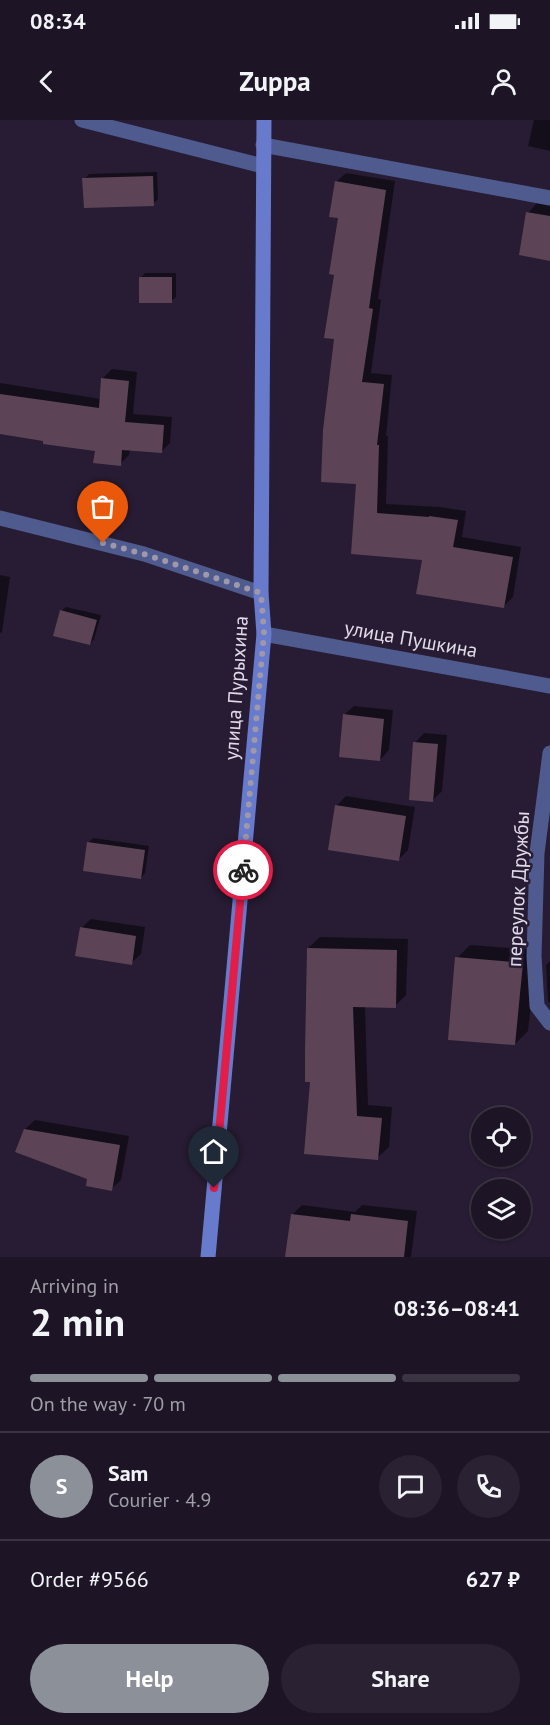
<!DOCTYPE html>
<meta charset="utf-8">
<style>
body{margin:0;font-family:"PT Sans",sans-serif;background:#2a2232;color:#f1f3f6;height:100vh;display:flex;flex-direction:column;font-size:22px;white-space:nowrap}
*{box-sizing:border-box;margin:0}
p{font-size:20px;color:#a09fa7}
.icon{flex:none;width:33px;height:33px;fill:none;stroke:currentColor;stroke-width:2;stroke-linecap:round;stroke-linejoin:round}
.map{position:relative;height:1137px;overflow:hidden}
.sheet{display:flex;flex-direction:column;background:#1d1526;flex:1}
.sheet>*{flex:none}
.controls{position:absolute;left:471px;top:987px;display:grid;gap:12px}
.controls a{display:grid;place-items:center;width:60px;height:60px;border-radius:50%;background:#1d1526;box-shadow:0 2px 4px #0004,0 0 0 2px #3b3443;font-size:30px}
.pin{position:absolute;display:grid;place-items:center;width:51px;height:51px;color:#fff;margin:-62px -26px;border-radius:50% 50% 50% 0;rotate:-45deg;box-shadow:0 0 6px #0007}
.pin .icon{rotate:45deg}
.courier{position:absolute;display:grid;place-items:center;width:60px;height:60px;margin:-30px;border:4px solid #e11d48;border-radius:50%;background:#fff;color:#222;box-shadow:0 2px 8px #0007}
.overview em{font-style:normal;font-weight:600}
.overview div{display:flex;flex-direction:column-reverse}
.overview{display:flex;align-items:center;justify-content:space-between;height:102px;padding:0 30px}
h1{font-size:39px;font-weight:600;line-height:45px}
.bar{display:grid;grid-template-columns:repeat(4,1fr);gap:9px 6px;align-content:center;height:72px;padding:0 30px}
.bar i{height:8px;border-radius:4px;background:#3b3443}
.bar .active{background:#8c9099}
.bar p{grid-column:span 4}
.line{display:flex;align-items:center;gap:15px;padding:0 30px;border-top:2px solid #3b3443}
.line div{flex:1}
.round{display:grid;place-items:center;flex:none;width:63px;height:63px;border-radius:32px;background:#2a2232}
.action{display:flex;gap:12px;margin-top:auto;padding:12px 30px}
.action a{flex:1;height:69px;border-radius:36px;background:#8c9099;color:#fff;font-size:24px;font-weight:600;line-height:69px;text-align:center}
.action a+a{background:#2a2232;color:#f1f3f6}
.status{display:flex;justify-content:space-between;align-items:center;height:42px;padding:0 30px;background:#1d1526;direction:ltr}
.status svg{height:16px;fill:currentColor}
header{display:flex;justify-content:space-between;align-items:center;height:78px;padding:0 30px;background:#1d1526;font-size:27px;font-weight:600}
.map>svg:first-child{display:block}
.shadow{fill:#0007}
.building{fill:#5c4456}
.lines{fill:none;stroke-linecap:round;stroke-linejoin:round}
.street{stroke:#4f5b8e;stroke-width:15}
.secondary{stroke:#687acc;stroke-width:15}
.done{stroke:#9f98a9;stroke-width:6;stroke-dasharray:0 10.8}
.route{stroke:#e11d48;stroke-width:8}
.labels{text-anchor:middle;stroke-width:5;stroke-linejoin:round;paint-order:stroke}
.street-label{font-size:20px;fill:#e0dae9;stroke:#271c33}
</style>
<div class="status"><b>08:34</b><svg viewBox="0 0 49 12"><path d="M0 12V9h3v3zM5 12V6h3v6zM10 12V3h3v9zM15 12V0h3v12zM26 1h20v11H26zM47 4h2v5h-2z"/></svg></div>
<header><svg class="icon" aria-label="back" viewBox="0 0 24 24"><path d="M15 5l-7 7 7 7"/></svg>Zuppa<svg class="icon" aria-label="person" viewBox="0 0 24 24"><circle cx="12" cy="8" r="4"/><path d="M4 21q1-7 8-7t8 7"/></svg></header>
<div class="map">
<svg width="550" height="1137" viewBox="0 0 550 1137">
<rect width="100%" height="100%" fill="#271c33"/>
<path class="shadow" d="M534,0H550V31L528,26Z
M157,52L158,79L153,84L84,59L89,54Z
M346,53L395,61L378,179L381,180L371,253L392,255L386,316H388L386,384L440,387L466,391L462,417L521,427L513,477L504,486L423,439L352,433L358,362L335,218L336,154L340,97L336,62Z
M537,83L550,85V139L528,93Z
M145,153H176V177L171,181L141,158Z
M112,249L137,252L133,294L172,297L170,323L161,332L130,329L129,335L120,344L96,330L0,312V263L101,279L103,258Z
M0,455L10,457L2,512L0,513Z
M66,487L101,495L94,519L90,524L61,491Z
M354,586L393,590L389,630L380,640L344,595Z
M424,613L447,615L442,671L433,680L415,623Z
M346,676L415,687L408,730L399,739L336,686Z
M93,718L149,726L145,753L141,758L89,722Z
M91,799L145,807L141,834L131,843L81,808Z
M320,817L408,819L406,875L395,886H365L368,985L392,987L389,1027L377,1038L312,961L308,828Z
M470,825L537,830L528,911L515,924L457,838Z
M550,841V882H548L546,845Z
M35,1000L129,1016L121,1060L111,1069L89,1058L25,1009Z
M302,1085L355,1092L362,1085L417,1091L411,1137H287L292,1095Z"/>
<path class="building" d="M153,56L154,86L84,88L82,58Z
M335,61L386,70L369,188L373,189L362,262L384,264L377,325H379L377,393L429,397V396L458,400L453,427L513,437L504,488L416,474L422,440L351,434L356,364L321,362L323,310L334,219L324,218L334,155L329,154L338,98L329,97Z
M526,92L550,96V141L519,135Z
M139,157H172V183H139Z
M101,258L129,261L125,302L164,305L162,333L122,330L121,346L93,343L95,331L43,324V321L0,314V274L99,288Z
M60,490L97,500L90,525L53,516Z
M343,594L384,599L380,641L339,637Z
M413,622L438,624L433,682L409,680Z
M335,685L406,696L399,741L328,730Z
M87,722L145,730L141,759L83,751Z
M80,807L136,816L132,845L75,836Z
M307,828L397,830L396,888L353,887L357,996L382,998L378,1040L304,1034L310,962H305V933Z
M455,837L523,843L515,925L448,920Z
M24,1009L120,1025L112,1071L86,1066L87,1059L15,1032Z
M291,1094L350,1101L351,1094L408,1101L404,1137H285Z"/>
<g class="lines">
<path class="street" d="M82,0L263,46
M263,25L550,78
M0,398L144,434L261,473
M264,514L550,566
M550,633L537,733L534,836L537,886L550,903"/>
<path class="secondary" d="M208,1137L264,514L261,473L264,0"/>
</g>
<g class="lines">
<path class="done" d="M103,423L144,434L261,473L264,513L243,750"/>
<path class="route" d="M214,1068L243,750"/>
</g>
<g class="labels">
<g class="street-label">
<text transform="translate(411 519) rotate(10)" y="7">улица Пушкина</text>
<text transform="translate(236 568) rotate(-86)" y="7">улица Пурыхина</text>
<text transform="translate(518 769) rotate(-87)" y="7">переулок Дружбы</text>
</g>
</g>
</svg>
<div class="controls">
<a><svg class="icon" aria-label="locate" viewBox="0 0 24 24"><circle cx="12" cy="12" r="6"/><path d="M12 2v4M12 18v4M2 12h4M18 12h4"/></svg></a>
<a><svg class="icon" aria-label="layers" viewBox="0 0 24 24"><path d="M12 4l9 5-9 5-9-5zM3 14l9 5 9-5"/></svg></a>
</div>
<div class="pin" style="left:103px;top:423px;background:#ea580c"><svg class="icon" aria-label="bag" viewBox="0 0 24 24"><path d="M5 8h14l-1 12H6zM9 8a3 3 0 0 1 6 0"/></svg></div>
<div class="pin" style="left:214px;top:1068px;background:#1f2937"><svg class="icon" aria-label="home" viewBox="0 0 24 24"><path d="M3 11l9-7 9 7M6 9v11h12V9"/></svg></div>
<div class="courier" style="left:243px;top:750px"><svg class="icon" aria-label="bike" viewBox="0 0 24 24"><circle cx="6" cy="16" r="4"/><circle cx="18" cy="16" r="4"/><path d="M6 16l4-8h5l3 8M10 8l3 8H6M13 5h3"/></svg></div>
</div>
<section class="sheet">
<div class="overview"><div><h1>2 min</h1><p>Arriving in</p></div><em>08:36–08:41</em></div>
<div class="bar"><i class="active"></i><i class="active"></i><i class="active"></i><i></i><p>On the way · 70 m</p></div>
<div class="line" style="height:108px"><b class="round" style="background:#8c9099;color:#fff">S</b><div><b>Sam</b><p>Courier · 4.9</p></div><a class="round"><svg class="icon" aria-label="chat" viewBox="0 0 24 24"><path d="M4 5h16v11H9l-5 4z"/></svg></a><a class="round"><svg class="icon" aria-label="phone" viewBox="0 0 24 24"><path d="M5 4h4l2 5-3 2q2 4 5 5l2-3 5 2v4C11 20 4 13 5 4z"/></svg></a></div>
<div class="line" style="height:78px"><div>Order #9566</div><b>627 ₽</b></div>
<div class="action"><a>Help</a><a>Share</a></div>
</section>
